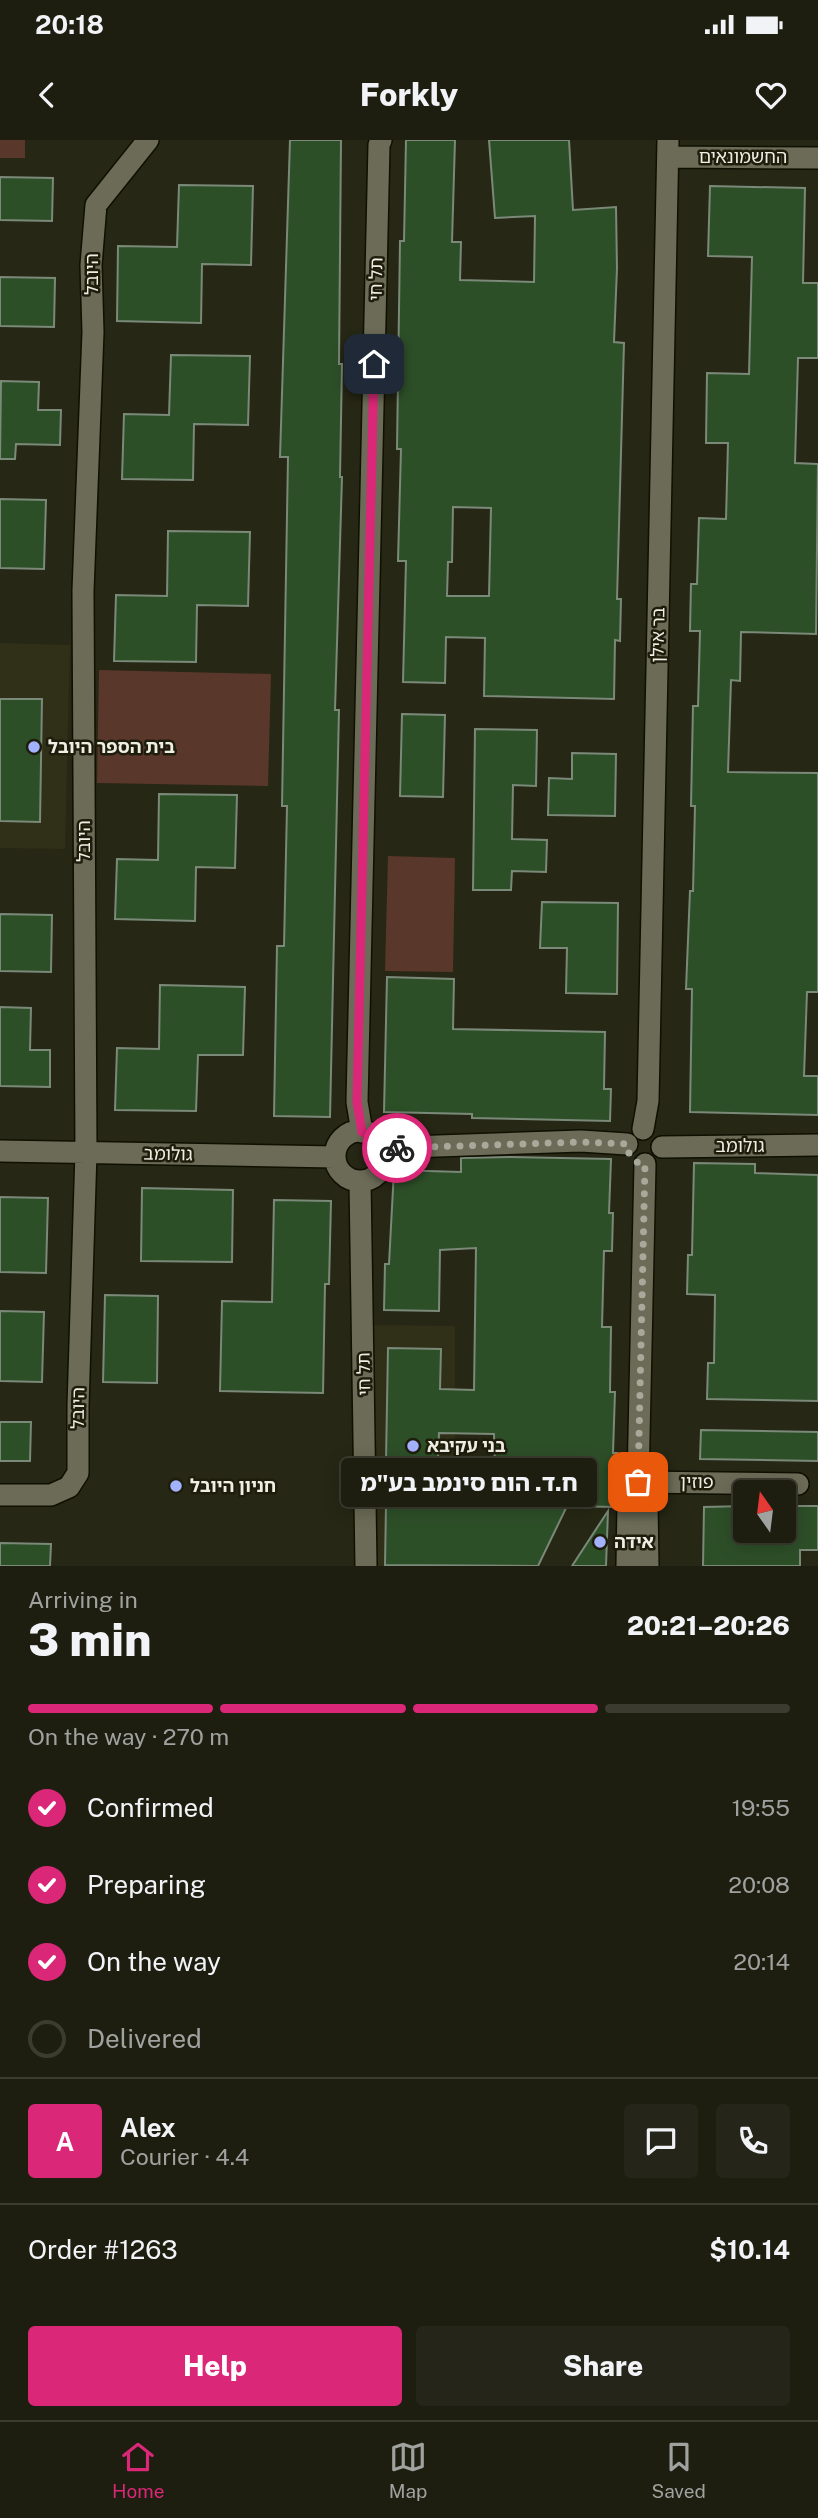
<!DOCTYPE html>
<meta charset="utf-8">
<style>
body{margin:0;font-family:"Public Sans","Noto Sans Hebrew",sans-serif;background:#252619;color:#f1f3f6;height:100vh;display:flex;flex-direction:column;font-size:26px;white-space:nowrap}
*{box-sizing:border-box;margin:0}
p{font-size:23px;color:#a0a29f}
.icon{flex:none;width:38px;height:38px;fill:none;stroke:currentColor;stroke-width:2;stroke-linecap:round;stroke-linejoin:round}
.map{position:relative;height:1426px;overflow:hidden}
.panel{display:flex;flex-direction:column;background:#1d1d10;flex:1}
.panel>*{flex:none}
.needle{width:46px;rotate:346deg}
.tools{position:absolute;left:733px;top:1340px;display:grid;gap:14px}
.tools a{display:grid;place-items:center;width:63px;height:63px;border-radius:7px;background:#1d1d10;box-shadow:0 4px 18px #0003,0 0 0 2px #3b3b30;font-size:35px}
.pin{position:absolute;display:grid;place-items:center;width:60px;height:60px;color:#fff;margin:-30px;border-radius:14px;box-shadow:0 4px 10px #0006}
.courier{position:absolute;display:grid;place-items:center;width:70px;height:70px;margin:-35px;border:5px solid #db2777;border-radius:50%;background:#fff;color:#222;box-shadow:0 2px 9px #0007}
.bubble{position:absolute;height:49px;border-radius:7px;background:#1d1d10;box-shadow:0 4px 18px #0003,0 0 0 2px #3b3b30;font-size:23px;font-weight:800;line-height:49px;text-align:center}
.head em{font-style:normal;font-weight:800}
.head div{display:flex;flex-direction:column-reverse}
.head{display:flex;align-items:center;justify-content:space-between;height:119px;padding:0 28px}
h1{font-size:46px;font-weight:800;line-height:52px}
.bar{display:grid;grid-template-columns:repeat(4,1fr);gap:10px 7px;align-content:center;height:84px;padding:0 28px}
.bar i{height:9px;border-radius:5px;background:#3b3b30}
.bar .selected{background:#db2777}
.bar p{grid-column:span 4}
.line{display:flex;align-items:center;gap:18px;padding:0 28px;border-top:2px solid #3b3b30}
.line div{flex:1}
.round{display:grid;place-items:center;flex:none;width:74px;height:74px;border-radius:7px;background:#252619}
ol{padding:0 28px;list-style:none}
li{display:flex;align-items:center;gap:21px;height:77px}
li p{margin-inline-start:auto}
li .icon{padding:7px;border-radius:50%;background:#db2777;color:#fff;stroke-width:4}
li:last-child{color:#a0a29f}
li i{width:38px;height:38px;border:4px solid #3b3b30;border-radius:50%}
.action{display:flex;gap:14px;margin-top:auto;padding:14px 28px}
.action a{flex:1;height:80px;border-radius:7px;background:#db2777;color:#fff;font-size:28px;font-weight:800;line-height:80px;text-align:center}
.action a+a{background:#252619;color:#f1f3f6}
.status{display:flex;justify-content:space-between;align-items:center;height:49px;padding:0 35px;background:#1d1d10;direction:ltr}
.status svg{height:19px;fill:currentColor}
header{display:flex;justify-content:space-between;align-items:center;height:91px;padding:0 28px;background:#1d1d10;font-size:32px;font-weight:800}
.menu{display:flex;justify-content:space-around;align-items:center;height:98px;border-top:2px solid #3b3b30;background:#1d1d10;font-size:19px;color:#a0a29f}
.menu a{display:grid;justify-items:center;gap:4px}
.menu .selected{color:#db2777}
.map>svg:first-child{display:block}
.built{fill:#302f17}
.green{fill:#5a372b}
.building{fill:#2d4f28;stroke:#7a8978;stroke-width:2;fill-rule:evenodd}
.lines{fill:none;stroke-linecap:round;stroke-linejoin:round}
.street-casing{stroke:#101002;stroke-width:24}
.street{stroke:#6b6b57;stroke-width:21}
.done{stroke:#a8a89b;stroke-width:7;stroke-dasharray:0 12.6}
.route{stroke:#db2777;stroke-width:9}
.poi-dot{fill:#a3b2fd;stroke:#1e1d0c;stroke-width:2.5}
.labels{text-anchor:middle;stroke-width:5;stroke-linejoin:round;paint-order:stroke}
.street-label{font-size:18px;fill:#eeeee3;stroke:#1e1d0c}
.poi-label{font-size:18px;font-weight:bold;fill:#eeeee3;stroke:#1e1d0c;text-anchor:start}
</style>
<div class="status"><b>20:18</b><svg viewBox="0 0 49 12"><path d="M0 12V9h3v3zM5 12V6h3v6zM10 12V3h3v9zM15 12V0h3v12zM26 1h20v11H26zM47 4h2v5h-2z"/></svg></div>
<header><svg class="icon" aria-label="back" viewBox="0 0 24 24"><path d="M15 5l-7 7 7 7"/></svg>Forkly<svg class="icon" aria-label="heart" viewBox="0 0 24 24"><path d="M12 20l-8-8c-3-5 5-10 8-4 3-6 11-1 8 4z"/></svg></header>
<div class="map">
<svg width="818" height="1426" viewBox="0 0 818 1426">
<rect width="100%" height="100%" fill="#272715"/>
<path class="built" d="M0,503L70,505L65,709L0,708Z
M372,1185L455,1186V1426H373Z"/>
<path class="green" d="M0,0H25V18H0Z
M99,530L271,534L268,646L97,643Z
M388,716L455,718L453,832L385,831Z"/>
<path class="building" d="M290,0H341L339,224H342L340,337H342L335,570H339L330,977L274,976L277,806H284L287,666H282L288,317H280Z
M406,0H455L452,102H461L460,140L534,142L535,76L495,78L489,0H569L573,70L616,67L617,128L614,202L624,203L617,459H621L620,501L615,500L614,559L484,556L485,498L446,497L445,543L403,542L406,421H398L401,309H397L400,101H404ZM453,367L491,368L489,456H447L448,422H452Z
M0,37L53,38L52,81L0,80Z
M179,45L253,46L251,125L202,124L201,183L117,181L118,106L177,107Z
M710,46L805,48L803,143H818V218H798L795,323L818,324L816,494L741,492L740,541L731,540L728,632L818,633V852H807L804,936H818V975L690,972L692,849H686L690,751H693L695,666H691L693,566H698L700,491H690L691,444H697L699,378L726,379L728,303H706L707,233L749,234L752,117L708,116Z
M0,137L55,138L54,187L0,186Z
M171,215L250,216L248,285L194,284L193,340L122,339L124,274L169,275Z
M1,241L39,242L38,270H61L60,305L16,304L15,319H0Z
M0,359L46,360L44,429L0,428Z
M168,391L250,392L248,466L197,465L196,522L114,521L116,455L167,456Z
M0,559H42L40,682L0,681Z
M402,574L445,575L443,657L400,656Z
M475,589L537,590L536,646L513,645L512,699L547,700L546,732L512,731L511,750H473Z
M572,613L616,614L615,676L548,675L549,638L572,639Z
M159,654L237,655L235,728L196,727L195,781L115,779L117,719L158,720Z
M542,762L618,763L617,854L566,853L567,808H540Z
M0,774L52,775L51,832L0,831Z
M387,837L454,839L453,889L605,892L604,949H611L610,981L472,978V974L384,972Z
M160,845L245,847L243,915H198L196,971L115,970L117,908L159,909Z
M0,867L31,868L30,910H50V947L0,946Z
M511,1017L611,1019L609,1073H613L612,1111H604L602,1187H611L610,1252H615L613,1313H617L615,1367L567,1366L538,1426L385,1425L386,1365L479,1367V1358H496L494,1294L439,1293L438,1321L386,1320L388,1208L441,1209L440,1249L474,1250L476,1108L440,1110L439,1171L384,1170L385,1124H389L394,1030L461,1032V1018Z
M694,1023L755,1024V1033L818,1035V1261L707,1259L708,1223H714L715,1155L687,1154L688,1115H692Z
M142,1048L233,1050L232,1122L141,1121Z
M0,1057L48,1058L46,1133L0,1132Z
M274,1060L331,1061L329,1144H325L323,1253L220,1251L222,1161L272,1162Z
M105,1155L158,1156L157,1243L103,1242Z
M0,1171L44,1172L42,1242L0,1241Z
M0,1282H31L30,1321H0Z
M701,1290L818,1292V1321L700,1319Z
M746,1366V1391H784V1366H818V1410H800V1426H703L704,1367Z
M608,1371L606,1426H572Z
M0,1403L51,1404L50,1426H0Z"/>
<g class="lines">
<defs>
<path id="street" d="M668,17L818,18
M643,989L648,961L668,0
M335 1016a25 25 0 1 1 50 0a25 25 0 1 1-50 0Z
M362,992L357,962L379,5L381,0
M662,1007L818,1005
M385,1010L409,1007L581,1001L627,1004
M0,1011L335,1017
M645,1024L638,1342L647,1364L648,1426
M360,1041L366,1426
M638,1342L798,1344
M0,1355H51L69,1347L78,1333V1266L86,1012L83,451L93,192L91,125L96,65L148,0
M627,1426L628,1365L638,1342"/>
</defs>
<use href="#street" class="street-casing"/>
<use href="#street" class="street"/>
</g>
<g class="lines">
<path class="done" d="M397,1008L581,1002L627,1004C628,1016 633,1023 645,1024L638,1342"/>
<path class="route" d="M374,224L357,962L362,992L378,999L385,1010L397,1008"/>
</g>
<g class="poi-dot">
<circle cx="34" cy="607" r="7"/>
<circle cx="413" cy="1306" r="7"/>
<circle cx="176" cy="1346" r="7"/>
<circle cx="600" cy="1402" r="7"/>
</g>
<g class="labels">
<g class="street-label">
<text x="743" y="23">החשמונאים</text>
<text transform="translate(92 134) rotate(-90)" y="6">היובל</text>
<text transform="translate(376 139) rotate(-89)" y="6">תל חי</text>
<text transform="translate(658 495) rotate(-89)" y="6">בר אילן</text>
<text transform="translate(84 701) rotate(-90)" y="6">היובל</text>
<text x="740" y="1012">גולומב</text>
<text transform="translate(168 1014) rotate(1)" y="6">גולומב</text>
<text transform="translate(364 1234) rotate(-91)" y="6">תל חי</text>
<text transform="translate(78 1268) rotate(-89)" y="6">היובל</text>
<text transform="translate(697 1342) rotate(1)" y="6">פוזין</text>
</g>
<g class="poi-label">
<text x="48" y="613">בית הספר היובל</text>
<text x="427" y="1312">בני עקיבא</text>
<text x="190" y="1352">חניון היובל</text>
<text x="614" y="1408">אידה</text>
</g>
</g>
</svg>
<div class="tools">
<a><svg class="needle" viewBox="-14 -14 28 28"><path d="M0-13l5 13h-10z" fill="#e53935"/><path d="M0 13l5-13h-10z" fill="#a0a29f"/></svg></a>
</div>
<div class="pin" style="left:638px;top:1342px;background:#ea580c"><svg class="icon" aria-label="bag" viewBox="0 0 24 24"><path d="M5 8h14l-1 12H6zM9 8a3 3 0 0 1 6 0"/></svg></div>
<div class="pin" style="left:374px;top:224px;background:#1f2937"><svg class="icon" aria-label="home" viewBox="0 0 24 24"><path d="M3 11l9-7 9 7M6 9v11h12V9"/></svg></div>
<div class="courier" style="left:397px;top:1008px"><svg class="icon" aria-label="bike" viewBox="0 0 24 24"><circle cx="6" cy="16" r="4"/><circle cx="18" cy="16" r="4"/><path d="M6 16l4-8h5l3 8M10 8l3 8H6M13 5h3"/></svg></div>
<div class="bubble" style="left:341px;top:1318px;width:256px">ח.ד. הום סינמב בע&quot;מ</div>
</div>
<section class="panel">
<div class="head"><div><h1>3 min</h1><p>Arriving in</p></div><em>20:21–20:26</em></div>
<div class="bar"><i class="selected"></i><i class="selected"></i><i class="selected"></i><i></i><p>On the way · 270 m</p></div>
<ol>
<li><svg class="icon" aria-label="check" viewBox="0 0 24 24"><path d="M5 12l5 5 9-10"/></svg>Confirmed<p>19:55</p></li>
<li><svg class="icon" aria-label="check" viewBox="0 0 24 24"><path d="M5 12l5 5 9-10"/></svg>Preparing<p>20:08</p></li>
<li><svg class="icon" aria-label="check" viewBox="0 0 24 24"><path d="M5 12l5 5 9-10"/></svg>On the way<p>20:14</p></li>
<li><i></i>Delivered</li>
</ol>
<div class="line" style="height:126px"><b class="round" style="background:#db2777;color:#fff">A</b><div><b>Alex</b><p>Courier · 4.4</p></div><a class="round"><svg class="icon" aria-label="chat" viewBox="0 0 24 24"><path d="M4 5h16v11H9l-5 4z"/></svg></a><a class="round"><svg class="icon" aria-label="phone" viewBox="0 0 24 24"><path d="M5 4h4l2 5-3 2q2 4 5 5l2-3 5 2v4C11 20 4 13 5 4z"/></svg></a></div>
<div class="line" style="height:91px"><div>Order #1263</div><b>$10.14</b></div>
<div class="action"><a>Help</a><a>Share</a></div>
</section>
<nav class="menu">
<a class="selected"><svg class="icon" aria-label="home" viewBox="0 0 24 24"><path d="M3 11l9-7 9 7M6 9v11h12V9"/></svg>Home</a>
<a><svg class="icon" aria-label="map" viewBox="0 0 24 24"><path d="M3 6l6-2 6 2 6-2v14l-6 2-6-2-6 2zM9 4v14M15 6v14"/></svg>Map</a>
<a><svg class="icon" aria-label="saved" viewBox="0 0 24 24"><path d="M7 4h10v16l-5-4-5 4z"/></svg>Saved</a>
</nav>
